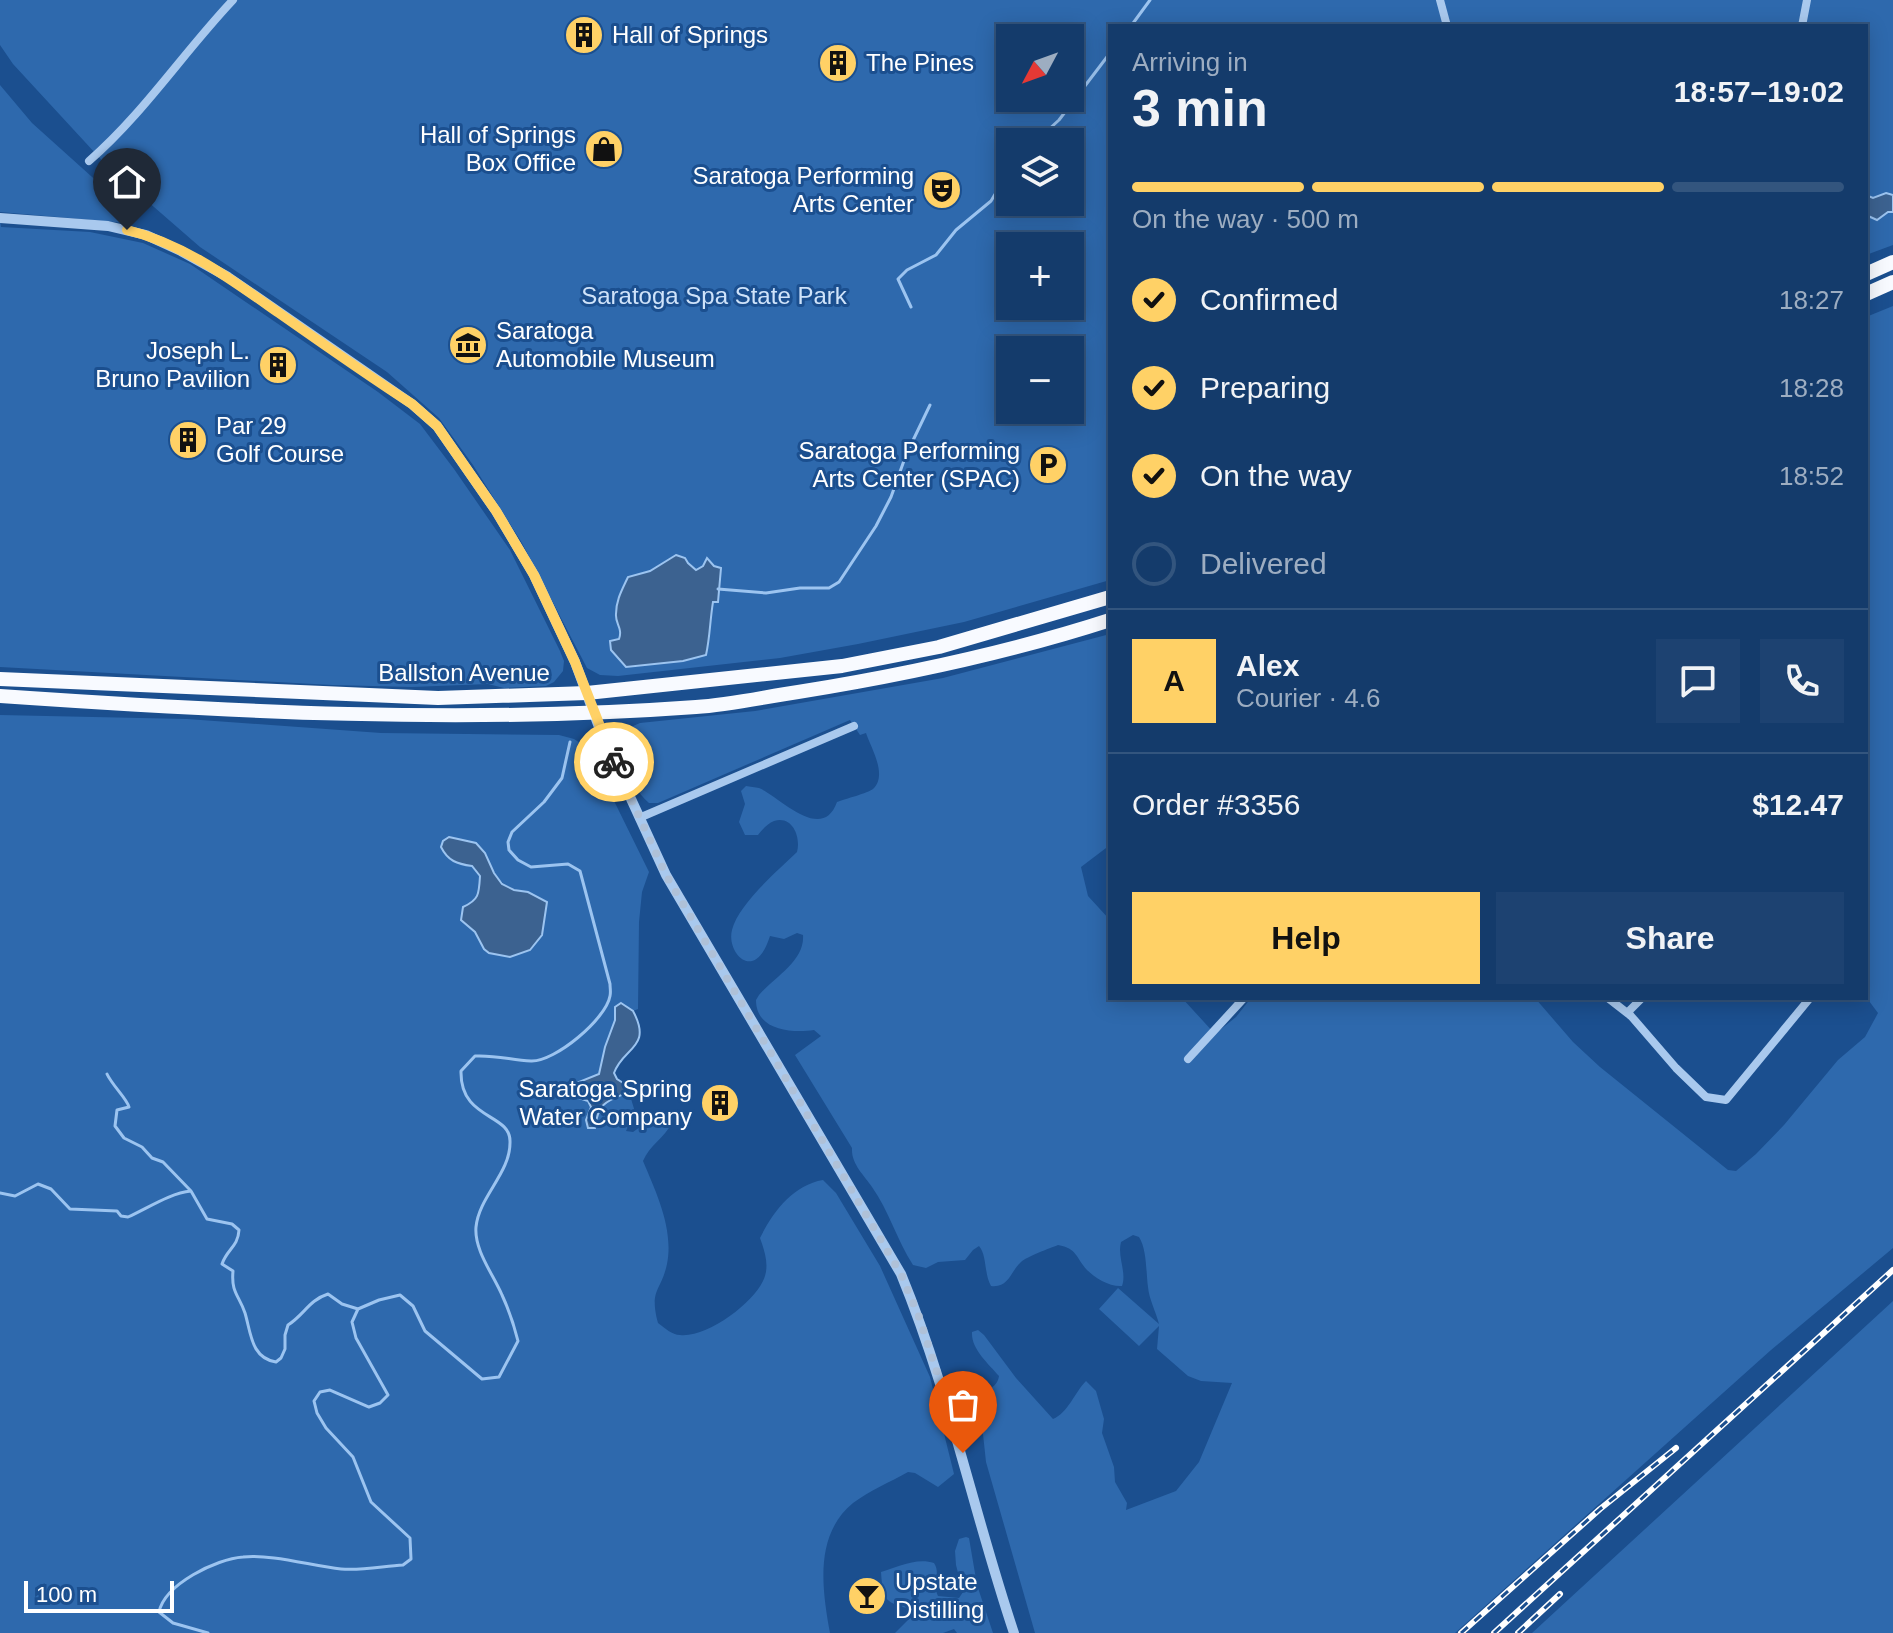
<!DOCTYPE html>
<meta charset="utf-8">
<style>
body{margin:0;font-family:Arial,sans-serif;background:#1d4271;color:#f1f3f6;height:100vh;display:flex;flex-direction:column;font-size:30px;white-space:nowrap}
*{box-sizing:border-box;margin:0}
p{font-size:26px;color:#9dadc1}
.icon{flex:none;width:44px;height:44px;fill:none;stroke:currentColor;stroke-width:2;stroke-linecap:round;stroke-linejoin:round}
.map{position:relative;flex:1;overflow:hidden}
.sheet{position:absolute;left:1108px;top:24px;width:760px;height:976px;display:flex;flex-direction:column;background:#143b6b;border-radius:0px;box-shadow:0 4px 20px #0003,0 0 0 2px #33557e}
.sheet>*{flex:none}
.needle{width:52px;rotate:229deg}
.controls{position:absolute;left:996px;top:24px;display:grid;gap:16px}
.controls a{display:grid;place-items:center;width:88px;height:88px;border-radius:0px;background:#143b6b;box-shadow:0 4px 20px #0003,0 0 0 2px #33557e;font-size:40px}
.scale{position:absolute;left:24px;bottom:20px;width:150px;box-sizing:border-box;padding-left:8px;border:4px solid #fff;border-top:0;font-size:22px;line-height:28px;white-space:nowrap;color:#fff;-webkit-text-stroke:6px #1b4f8f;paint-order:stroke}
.pin{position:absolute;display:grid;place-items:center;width:68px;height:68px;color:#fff;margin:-82px -34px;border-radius:50% 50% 50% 0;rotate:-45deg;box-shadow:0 0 8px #0007}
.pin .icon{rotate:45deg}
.courier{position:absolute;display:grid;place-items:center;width:80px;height:80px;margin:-40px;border:6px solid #ffd166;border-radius:50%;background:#fff;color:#222;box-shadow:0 2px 10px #0007}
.overview em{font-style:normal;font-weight:700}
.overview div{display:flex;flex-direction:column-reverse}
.overview{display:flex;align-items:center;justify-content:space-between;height:136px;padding:0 24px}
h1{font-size:52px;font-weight:700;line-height:60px}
.bar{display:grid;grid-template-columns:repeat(4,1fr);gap:12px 8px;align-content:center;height:96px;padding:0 24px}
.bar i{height:10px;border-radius:6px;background:#33557e}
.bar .selected{background:#ffd166}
.bar p{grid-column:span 4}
.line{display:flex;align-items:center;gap:20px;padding:0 24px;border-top:2px solid #33557e}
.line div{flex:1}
.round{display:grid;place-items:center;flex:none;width:84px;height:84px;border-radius:0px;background:#1d4271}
ol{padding:0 24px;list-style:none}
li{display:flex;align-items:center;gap:24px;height:88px}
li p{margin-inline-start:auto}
li .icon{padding:8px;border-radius:50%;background:#ffd166;color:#111;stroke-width:4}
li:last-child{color:#9dadc1}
li i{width:44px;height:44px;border:4px solid #33557e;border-radius:50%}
.cta{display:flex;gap:16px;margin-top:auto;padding:16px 24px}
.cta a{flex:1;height:92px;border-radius:0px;background:#ffd166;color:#111;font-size:32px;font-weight:700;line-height:92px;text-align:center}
.cta a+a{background:#1d4271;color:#f1f3f6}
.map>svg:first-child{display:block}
.green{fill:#2e69ad;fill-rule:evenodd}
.water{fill:#3c6290;stroke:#9cc4f0;stroke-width:2}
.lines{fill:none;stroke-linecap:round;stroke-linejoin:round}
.stream{stroke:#9cc4f0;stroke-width:3}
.minor{stroke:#a9c9ee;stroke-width:8}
.tertiary{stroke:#a9c9ee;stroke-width:10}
.trunk{stroke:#f8faff;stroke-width:14}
.rail-casing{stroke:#fff;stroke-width:6}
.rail{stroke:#1b4f8f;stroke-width:3;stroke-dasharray:9;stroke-linecap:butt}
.done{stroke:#afc1d8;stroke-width:8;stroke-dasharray:0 14.4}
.route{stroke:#ffd166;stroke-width:10}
.labels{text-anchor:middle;stroke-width:6;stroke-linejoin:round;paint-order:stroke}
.poi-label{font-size:24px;fill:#fff;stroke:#1b4f8f;text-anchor:start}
.park-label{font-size:24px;fill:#cfe3fa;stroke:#1b4f8f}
.street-label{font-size:24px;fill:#fff;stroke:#1b4f8f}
</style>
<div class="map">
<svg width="1893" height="1633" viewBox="0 0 1893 1633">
<rect width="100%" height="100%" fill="#1b4f8f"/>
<path class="green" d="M0,0H1893V245L1866,255V26H1110V580L964,622L858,644L780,658L618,676L600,675L587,668L522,543L473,465L439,418L387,372L200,247L108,167L13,64L0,45ZM1010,38H1070V98H1010ZM1010,142H1070V202H1010ZM1010,246H1070V306H1010ZM1010,350H1070V410H1010Z
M0,85L32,123L131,212L126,223L0,212Z
M0,220L1,227L90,232L143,243L190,264L378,392L420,424L454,469L510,550L560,651L564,661L563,671L554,682L546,686L504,688L488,684L412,687L332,685L0,667Z
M1893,306V1248L1771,1350L1455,1633H1035L986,1462L983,1434L970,1408L974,1396C984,1389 997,1390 999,1376C988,1363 971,1349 972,1332L978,1330L984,1335L1016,1378L1053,1419C1068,1413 1075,1392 1086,1381L1096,1391L1104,1419L1102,1433L1114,1467L1115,1482L1127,1503L1126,1510L1176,1491L1199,1462L1232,1383L1201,1381L1188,1376L1157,1349L1159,1326L1139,1346L1099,1309L1118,1288L1159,1324C1156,1312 1149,1299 1148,1287C1146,1273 1147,1249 1139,1237L1133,1235L1121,1242C1117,1257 1127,1272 1122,1286C1110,1287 1095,1278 1087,1270C1076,1258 1077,1248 1058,1245C1050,1248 1026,1257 1021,1262C1010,1272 1009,1288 991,1286C984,1274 987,1255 979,1246L973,1250L965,1260L938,1262L926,1268L913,1265C897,1240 889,1211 872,1187C864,1175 851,1164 852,1148L795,1055L821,1036L814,1030C792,1033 756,1031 756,1000L759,995C774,977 805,961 803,935L797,933L784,939L770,936C755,984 726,953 732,930C738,905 777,871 797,852C801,838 793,815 774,821C768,823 762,830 758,835H745L739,822L745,804L741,791L746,786C750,787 755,787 759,788C779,796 822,844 837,802C845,799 868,793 873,789C888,775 871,748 866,733L860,735L850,720L658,803H649C631,788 624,760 619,738L624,730L640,723L755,711L943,678L1110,634V845L1081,867L1088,896L1110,920V998H1182L1215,1034L1236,1017L1251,998H1535L1573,1042L1600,1067L1728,1170L1736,1171L1756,1154L1784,1125L1838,1060L1865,1037L1878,1013L1866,997V317Z
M0,715L187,719L381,733L559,735L574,739L588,748L649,872L642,892L639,922L638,1009L633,1011L621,1003L605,1047L599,1074L574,1084L592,1107L586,1120L595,1127C598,1102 607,1101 629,1092L635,1112L626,1131L633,1132L654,1117L669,1116L672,1123C664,1138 649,1146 643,1161C656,1192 674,1229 667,1264C661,1292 649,1289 658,1323C665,1328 672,1335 680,1335C707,1338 752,1304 763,1281C770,1267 765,1252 760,1238C773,1212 793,1185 823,1180L836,1193L880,1266L930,1377L954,1474L938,1487L915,1473L908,1472C890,1482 869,1491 853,1503C814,1535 822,1589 830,1633H0ZM454,839L485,853C496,878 500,888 528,892L484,949L475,932L461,920L479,896L480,876L472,866L459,864Z
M1893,1301V1633H1532Z
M966,1537L969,1538L977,1585L993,1633H957L954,1629L943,1633H895L912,1616V1609C885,1603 883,1601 881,1572C897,1567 917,1557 934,1563C941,1573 932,1584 938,1596L959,1598L963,1592L956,1565L955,1551L959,1539Z"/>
<path class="water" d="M1886,193L1893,195V212H1888L1877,220L1866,215V195L1873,198Z
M676,555L685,558L688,563L696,570L703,566L707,558L714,566L721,568L718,602H713C710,620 710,637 706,655L683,661L626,667L611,650L610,641L619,639C623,628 615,624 616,614C616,600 622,590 628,577L650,571Z
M449,837L476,843L485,853L494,873L502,884L514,890L528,892L547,902L542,935L530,950L510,957L489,953L484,949L475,932L461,920L463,907C479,900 479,894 480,876L472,866C457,864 448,861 441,847L443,841Z
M621,1003L633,1011C653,1048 623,1047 614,1073L617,1079L628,1086L629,1092C607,1101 598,1102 595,1128H588L586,1120L591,1107L588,1101L575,1097L571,1091L574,1084L599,1074L605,1047L615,1020V1007Z"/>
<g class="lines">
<path class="stream" d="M1131,26L1150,0
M1035,142L1059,120L1110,53
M911,307L898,279L907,270L936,255L956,230L991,201L1010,169
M718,589L766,593L800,588H829L839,582L876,526L891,497L906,455L930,405
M107,1074C112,1085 127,1099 129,1107L117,1110L115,1126L124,1138L142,1147L152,1158L163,1162L191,1191
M0,1193L15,1196L38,1184L51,1189L70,1209L117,1211L121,1216L128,1217C148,1208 170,1193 191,1191L207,1219L232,1224L239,1230C238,1247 227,1249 222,1264L233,1271C231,1293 239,1295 245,1313C251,1333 251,1358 276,1362L281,1358L285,1349V1335L288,1325C304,1315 309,1300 328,1294L342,1304L358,1309
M208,1633L173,1623L159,1612C165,1584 216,1559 243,1557C272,1554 312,1566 341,1569C361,1571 384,1566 403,1565L411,1559L410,1538L371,1502L353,1457L326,1428L317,1413L314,1401L320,1392L330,1390L369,1407L380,1403L388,1395L356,1338L352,1322L358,1309L379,1300L400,1295L413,1306L425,1331L482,1379L499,1377L518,1341C514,1325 509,1310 502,1295C493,1274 474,1250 476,1227C479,1196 511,1173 510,1141C510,1113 460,1120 461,1071L475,1056C497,1055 511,1060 531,1061C555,1062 606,1019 610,996C611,992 610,988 610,984L580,871L568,864L531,867L518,860L509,850L508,842L512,832L544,802L562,778L570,742"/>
<path class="minor" d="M1440,0L1447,26
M1802,26L1807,0
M89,161C144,113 183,53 233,0
M639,818L854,726
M1608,998L1631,1016L1676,1068L1706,1097L1726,1100L1810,998
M1627,1013L1642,998
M1188,1059L1244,998"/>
<path class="tertiary" d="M0,218L108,226L146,235L181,251L228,277L412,404L437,426L496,511L534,575L575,662L603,738L666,875L901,1274C949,1391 974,1514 1014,1633"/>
<path class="trunk" d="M1866,274L1893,262
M1866,294L1893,282
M0,679L438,698L587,693L842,666L939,647L1110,597
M0,696C231,712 465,724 696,707C730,705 764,697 798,692C904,675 1008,653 1110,620"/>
<defs>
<path id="rail" d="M1461,1633L1600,1509L1676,1448
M1494,1633L1893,1270
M1518,1633L1560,1594"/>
</defs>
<use href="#rail" class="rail-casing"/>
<use href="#rail" class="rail"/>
</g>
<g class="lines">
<path class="done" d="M614,762L666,875L901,1274L919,1317L963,1453"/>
<path class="route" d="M127,230C184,244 232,280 279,313C323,344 367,375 412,404L437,426L496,511L534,575L575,662L614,762"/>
</g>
<defs>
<symbol id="building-disc" viewBox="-11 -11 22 22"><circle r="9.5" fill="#ffd166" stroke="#1b4f8f"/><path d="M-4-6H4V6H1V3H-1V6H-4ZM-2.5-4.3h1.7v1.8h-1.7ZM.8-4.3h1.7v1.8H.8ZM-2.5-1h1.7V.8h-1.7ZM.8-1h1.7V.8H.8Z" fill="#111"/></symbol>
<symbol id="shop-disc" viewBox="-11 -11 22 22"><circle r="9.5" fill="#ffd166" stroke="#1b4f8f"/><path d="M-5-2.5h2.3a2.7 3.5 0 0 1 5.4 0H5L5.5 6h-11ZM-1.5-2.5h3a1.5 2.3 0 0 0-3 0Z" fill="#111"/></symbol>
<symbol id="theatre-disc" viewBox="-11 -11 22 22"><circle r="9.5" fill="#ffd166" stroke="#1b4f8f"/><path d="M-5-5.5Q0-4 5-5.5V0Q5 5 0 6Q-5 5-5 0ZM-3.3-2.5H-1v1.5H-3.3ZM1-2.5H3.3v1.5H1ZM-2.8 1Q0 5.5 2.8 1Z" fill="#111"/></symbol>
<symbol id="museum-disc" viewBox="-11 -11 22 22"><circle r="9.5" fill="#ffd166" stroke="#1b4f8f"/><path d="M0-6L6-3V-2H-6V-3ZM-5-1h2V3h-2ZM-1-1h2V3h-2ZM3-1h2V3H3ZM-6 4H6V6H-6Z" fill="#111"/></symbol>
<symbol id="parking-disc" viewBox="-11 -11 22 22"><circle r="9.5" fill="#ffd166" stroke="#1b4f8f"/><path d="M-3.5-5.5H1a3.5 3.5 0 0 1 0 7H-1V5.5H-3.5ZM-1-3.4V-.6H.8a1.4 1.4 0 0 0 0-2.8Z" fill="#111"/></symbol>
<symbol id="bar-disc" viewBox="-11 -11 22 22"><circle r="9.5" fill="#ffd166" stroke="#1b4f8f"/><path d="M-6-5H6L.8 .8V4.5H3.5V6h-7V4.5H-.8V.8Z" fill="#111"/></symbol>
</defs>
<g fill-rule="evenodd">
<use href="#building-disc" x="562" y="13" width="44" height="44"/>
<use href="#building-disc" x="816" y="41" width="44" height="44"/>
<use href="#shop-disc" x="582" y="127" width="44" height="44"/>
<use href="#theatre-disc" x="920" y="168" width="44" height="44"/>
<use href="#museum-disc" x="446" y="323" width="44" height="44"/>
<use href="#building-disc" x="256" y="343" width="44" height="44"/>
<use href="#building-disc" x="166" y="418" width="44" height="44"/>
<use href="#parking-disc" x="1026" y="443" width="44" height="44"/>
<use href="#building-disc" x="698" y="1081" width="44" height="44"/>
<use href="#bar-disc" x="845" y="1574" width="44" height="44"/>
</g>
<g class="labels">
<g class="poi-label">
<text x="612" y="43">Hall of Springs</text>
<text x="866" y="71">The Pines</text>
<text x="576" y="143" text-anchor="end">Hall of Springs<tspan x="576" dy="28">Box Office</tspan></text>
<text x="914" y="184" text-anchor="end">Saratoga Performing<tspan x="914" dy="28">Arts Center</tspan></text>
<text x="496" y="339">Saratoga<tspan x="496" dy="28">Automobile Museum</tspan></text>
<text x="250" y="359" text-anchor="end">Joseph L.<tspan x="250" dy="28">Bruno Pavilion</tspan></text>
<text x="216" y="434">Par 29<tspan x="216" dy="28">Golf Course</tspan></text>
<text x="1020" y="459" text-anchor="end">Saratoga Performing<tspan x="1020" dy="28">Arts Center (SPAC)</tspan></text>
<text x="692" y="1097" text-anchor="end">Saratoga Spring<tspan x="692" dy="28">Water Company</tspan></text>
<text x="895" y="1590">Upstate<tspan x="895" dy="28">Distilling</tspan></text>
</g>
<g class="park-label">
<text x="714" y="304">Saratoga Spa State Park</text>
</g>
<g class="street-label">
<text x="464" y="681">Ballston Avenue</text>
</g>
</g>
</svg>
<div class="controls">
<a><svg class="needle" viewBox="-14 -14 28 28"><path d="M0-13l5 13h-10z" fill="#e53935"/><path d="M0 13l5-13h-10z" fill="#9dadc1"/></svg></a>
<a><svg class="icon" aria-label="layers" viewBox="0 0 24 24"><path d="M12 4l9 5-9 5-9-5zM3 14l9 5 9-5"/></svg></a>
<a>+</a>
<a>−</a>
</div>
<div class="scale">100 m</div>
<div class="pin" style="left:963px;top:1453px;background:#ea580c"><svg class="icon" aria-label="bag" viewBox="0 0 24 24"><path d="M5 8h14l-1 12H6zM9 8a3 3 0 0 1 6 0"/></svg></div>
<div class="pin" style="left:127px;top:230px;background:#1f2937"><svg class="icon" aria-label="home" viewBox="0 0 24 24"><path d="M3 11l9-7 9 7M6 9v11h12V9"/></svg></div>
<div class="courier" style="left:614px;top:762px"><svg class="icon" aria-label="bike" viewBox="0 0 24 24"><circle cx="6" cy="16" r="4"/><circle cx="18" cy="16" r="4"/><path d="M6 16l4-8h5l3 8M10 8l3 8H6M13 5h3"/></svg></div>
<section class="sheet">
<div class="overview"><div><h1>3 min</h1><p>Arriving in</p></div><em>18:57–19:02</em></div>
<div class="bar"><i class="selected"></i><i class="selected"></i><i class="selected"></i><i></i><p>On the way · 500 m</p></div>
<ol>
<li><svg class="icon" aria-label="check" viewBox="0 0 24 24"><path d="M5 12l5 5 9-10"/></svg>Confirmed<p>18:27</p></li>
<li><svg class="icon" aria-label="check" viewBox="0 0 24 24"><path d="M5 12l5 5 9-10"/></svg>Preparing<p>18:28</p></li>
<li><svg class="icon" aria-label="check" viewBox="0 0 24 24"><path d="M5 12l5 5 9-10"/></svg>On the way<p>18:52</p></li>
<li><i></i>Delivered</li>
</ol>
<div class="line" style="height:144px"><b class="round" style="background:#ffd166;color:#111">A</b><div><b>Alex</b><p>Courier · 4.6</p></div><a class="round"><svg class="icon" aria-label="chat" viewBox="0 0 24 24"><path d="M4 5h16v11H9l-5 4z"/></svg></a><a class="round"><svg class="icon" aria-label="phone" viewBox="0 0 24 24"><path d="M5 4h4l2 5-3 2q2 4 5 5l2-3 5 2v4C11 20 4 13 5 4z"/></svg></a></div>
<div class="line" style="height:104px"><div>Order #3356</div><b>$12.47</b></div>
<div class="cta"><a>Help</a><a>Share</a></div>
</section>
</div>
